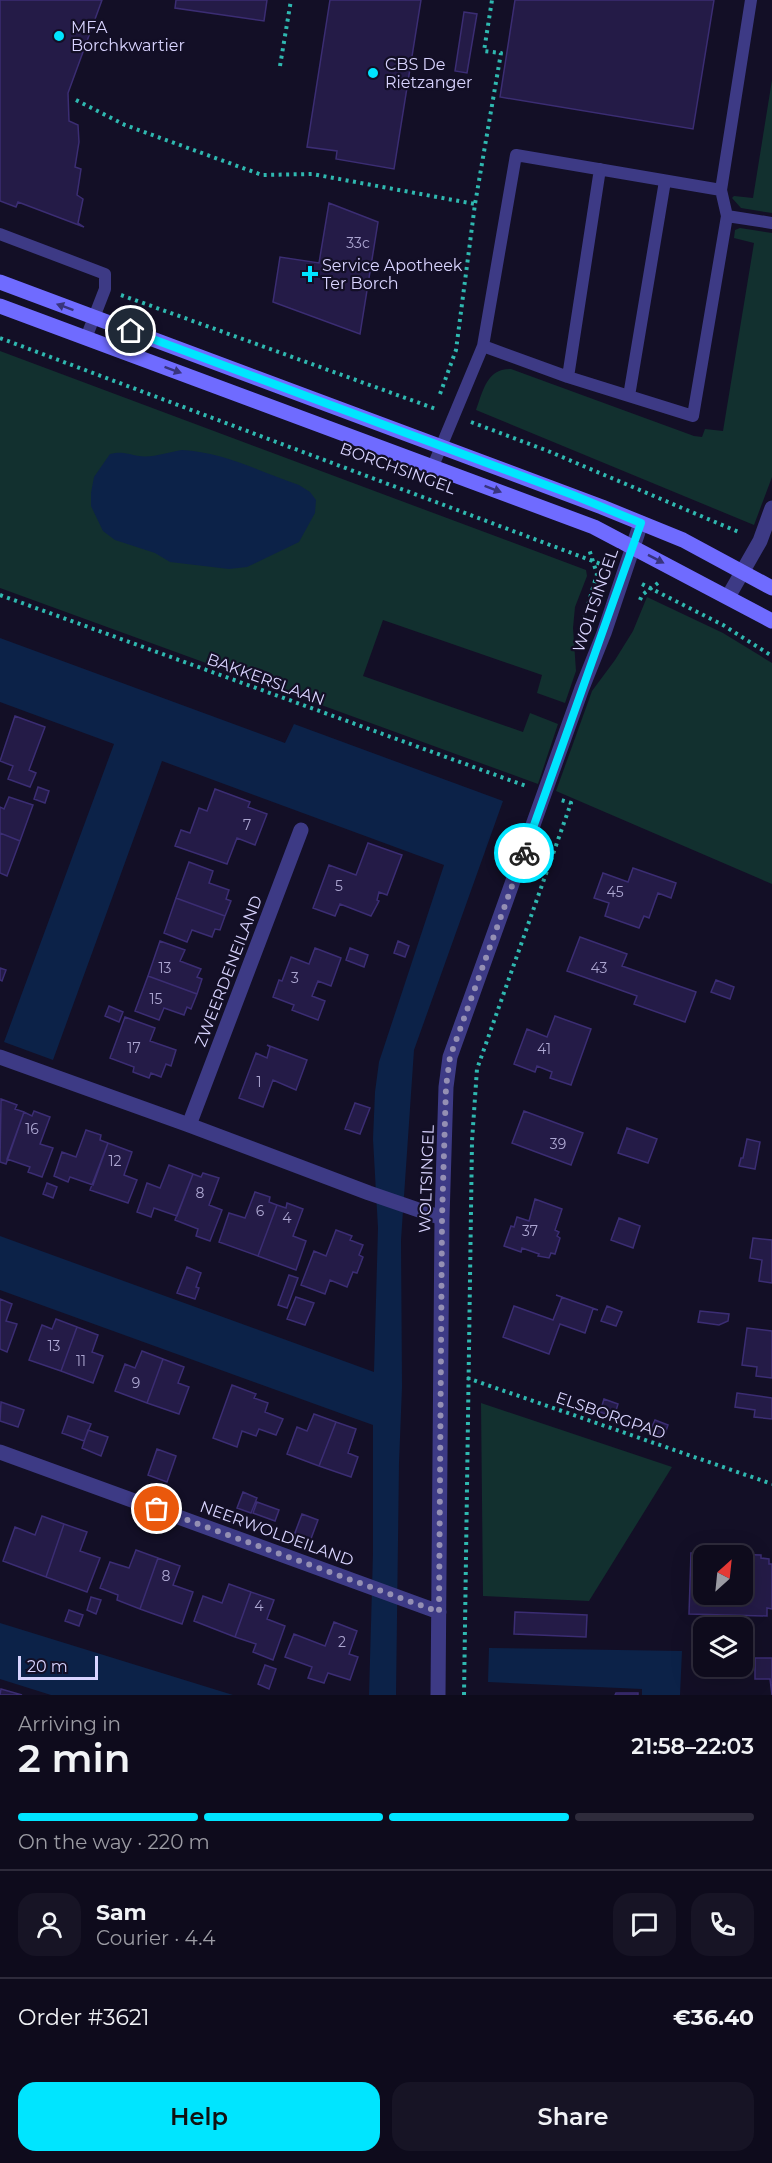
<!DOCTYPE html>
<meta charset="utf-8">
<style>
body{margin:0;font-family:Montserrat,sans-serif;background:#171425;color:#f1f3f6;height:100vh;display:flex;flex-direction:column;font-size:22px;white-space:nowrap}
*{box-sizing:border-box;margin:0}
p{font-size:20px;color:#9b9ba3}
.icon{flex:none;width:33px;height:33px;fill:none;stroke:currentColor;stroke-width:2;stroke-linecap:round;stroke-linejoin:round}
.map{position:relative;height:1695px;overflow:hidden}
.drawer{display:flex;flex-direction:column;background:#0e0b1c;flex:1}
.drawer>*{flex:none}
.needle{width:39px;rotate:27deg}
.controls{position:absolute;left:693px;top:1545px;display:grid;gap:12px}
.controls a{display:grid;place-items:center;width:60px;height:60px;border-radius:12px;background:#0e0b1c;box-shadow:0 6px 24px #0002,0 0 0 2px #2e2b3b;font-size:30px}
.scale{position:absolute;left:18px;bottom:15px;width:80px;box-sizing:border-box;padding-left:6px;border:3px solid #d9d4ff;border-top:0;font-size:16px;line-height:21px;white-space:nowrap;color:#d9d4ff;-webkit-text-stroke:4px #130f26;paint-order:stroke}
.pin{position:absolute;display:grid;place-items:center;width:51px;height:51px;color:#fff;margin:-26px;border:3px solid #fff;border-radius:50%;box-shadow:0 2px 6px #0007}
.courier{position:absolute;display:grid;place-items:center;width:60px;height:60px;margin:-30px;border:4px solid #00e5ff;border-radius:50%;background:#fff;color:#222;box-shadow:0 2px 8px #0007}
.head em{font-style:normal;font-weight:600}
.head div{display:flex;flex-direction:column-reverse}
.head{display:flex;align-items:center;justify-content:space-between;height:102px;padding:0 18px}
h1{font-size:39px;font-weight:600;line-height:45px}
.bar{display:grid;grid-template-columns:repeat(4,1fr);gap:9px 6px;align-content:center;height:72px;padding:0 18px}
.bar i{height:8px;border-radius:4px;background:#2e2b3b}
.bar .selected{background:#00e5ff}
.bar p{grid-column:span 4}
.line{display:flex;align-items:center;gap:15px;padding:0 18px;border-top:2px solid #2e2b3b}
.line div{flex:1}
.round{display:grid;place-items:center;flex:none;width:63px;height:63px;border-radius:18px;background:#171425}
.primary-button{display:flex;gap:12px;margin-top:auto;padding:12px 18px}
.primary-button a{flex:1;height:69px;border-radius:18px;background:#00e5ff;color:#111;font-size:24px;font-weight:600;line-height:69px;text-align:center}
.primary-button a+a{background:#171425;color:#f1f3f6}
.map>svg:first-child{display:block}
.green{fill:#12302f}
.water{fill:#0c2248}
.building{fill:#241b47;stroke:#3b2d73;stroke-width:1.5;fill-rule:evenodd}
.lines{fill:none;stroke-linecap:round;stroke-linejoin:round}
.path{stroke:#2fb8b0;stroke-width:4;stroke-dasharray:3 4.5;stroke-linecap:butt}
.lane{stroke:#3d3a85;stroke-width:12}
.street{stroke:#3d3a85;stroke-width:15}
.secondary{stroke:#6f6bff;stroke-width:15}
.oneway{fill:#38347d}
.done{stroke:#948fb3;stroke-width:6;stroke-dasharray:0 10.8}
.route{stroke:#00e5ff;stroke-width:8}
.poi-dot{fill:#00e5ff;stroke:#130f26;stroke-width:2}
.labels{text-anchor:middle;stroke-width:4.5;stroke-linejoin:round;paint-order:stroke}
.number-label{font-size:14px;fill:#aca6d1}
.poi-label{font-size:16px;fill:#d9d4ff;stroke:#130f26;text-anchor:start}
.street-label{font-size:16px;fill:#d9d4ff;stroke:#130f26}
</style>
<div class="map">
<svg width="772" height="1695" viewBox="0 0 772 1695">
<rect width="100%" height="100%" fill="#130f26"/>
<path class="green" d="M772,80V213L741,208L732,198L734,196L753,198Z
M740,228L772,233V477L754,525L476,410C483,391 487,368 511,369L694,436L702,437L705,429L723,431L754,243L734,238L735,230Z
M0,351L586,570L587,576L575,607L573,628L576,671L565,703L537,693L542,675L383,620L363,676L523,732L530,713L558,724L538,784L0,588Z
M647,597L723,633L772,663V884L556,791L592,691L615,660L633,631Z
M481,1403L672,1467L589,1601L483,1596Z"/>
<path class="water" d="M182,450C223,452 261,472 299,485L310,492L316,500L315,513L299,542L247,567L229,569L170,562L155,553L115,540L103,531L91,506V493L94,477L110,454C122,451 127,454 139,456C153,458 169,452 182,450Z
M0,638L285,743L294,724L503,801L414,1050L401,1240L402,1387L399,1463L396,1695H369L373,1553V1425L0,1290V1236L374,1372L378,1228L373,1139L375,1092L379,1062L444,865L162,761L53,1060L4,1042L114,744L0,702Z
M0,1623L233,1695H51L0,1679Z
M489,1648L682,1651L680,1695H642V1689L488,1682Z"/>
<path class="building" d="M0,0H102L68,93L69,121L78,125L79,142L75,167L81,169L77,195L83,199L78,223L84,227L18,202L16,207L0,201Z
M176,0H267L264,21L175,8Z
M330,0H421L394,169L336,159L337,151L307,147Z
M515,0H714L693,129L500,97Z
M464,12L477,14L467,73L455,71Z
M329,203L378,222L360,334L273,302L280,257L319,263Z
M15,716L45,727L29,770L36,773L30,787L8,779L13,766L0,761Z
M38,787L49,791L45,803L34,799Z
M215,789L250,802L248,807L267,814L255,845L237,838L227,864L175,846L181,830L190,833L199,808L207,811Z
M9,797L33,805L20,841L0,833V807L4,809Z
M0,833L20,841L7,876L0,873Z
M368,843L402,855L387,895L379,892L377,900L379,901L371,916L340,904L335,916L313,908L329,865L356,875Z
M189,862L213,871L209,883L229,890L226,899L231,901L225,916L176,898Z
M633,868L676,883L671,898L658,893L649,918L644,916L639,928L605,916L609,903L594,898L603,873L628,882Z
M176,898L225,916L220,930L215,929L212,937L192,930L187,942L164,933Z
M580,937L627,954L622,966L696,992L685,1022L634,1004L637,996L567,971Z
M160,941L185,950L180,961L201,969L197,977L202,979L197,994L148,976Z
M398,941L409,946L405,957L394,953Z
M315,948L341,958L331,986L318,981L312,996L325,1001L318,1020L292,1010L294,1005L273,997L279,980L282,981L291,957L309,964Z
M350,948L368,955L364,967L346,960Z
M0,968L6,970L2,981L0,980Z
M148,976L197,994L191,1009L187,1007L184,1015L164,1008L159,1020L135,1011Z
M716,980L734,987L730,999L711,992Z
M109,1006L123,1012L119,1022L105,1016Z
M555,1016L591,1029L571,1085L550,1078L552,1072L537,1066L535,1072L514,1064L527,1029L547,1037Z
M125,1017L155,1028L150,1041L176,1050L171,1066L166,1064L161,1077L151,1073L149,1078L133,1072L134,1067L110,1058Z
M267,1045L307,1060L296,1090L273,1080L263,1107L239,1098L256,1053L267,1058L270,1047Z
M1,1099L17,1105L15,1109L24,1112L6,1164L0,1162Z
M355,1103L370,1108L360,1134L345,1129Z
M34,1111L50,1117L40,1144L53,1148L42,1177L28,1172L30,1167L7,1159L24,1112L32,1116Z
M524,1111L583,1133L571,1165L512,1143Z
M627,1128L657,1139L648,1163L618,1153Z
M86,1130L101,1135L100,1140L108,1143L93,1185L70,1177L68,1182L54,1176L62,1152L76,1157Z
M747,1139L760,1142L755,1169L739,1166L741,1158H743Z
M108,1143L132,1152L124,1175L137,1180L128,1203L90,1190Z
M169,1165L193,1174L177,1216L154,1208L151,1217L137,1212L147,1183L160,1188Z
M203,1173L219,1178L209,1205L222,1210L210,1241L196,1236L198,1229L175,1220L193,1174L201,1177Z
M47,1183L57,1187L53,1198L43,1194Z
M255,1192L270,1197L269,1202L277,1205L258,1256L219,1242L229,1213L245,1218Z
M535,1199L562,1209L555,1230L559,1232L557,1236L560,1238L555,1254L551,1253L549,1258L538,1256L539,1254L522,1248L521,1252L504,1246L511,1226L514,1227L517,1217L529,1221Z
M287,1203L303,1209L293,1236L306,1241L296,1270L258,1256L277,1205L286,1208Z
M619,1218L640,1226L633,1248L611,1240Z
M336,1230L352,1236L350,1240L363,1245L359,1255L363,1257L357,1273L353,1272L347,1287L330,1280L325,1294L301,1285L314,1251L326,1256Z
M753,1238L772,1240V1283L759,1281L762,1260L750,1258Z
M187,1267L201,1273L196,1287L199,1288L195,1299L177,1293Z
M289,1275L298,1278L287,1308L278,1305Z
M556,1295L598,1310L593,1309L585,1333L560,1324L549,1354L503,1337L514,1306L553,1320L562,1297Z
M296,1297L314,1303L305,1325L287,1319Z
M0,1299L12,1304L6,1321L17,1324L7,1352L0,1349Z
M607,1306L622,1312L616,1326L601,1321Z
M700,1311L729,1314L728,1321L719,1325L698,1322Z
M56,1319L77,1327L61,1371L29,1360L42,1325L52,1329Z
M77,1327L98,1335L92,1352L103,1356L93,1383L61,1371Z
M747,1328L772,1331V1378L756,1376L757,1367L742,1365Z
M142,1351L163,1359L147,1403L115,1391L125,1364L135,1368Z
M163,1359L184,1367L178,1383L189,1387L179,1414L147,1403Z
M232,1385L256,1394L254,1398L268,1403L265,1412L283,1419L276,1435L259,1429L256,1436L242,1431L237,1447L213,1438Z
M737,1393L772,1398V1419L754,1417L755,1410L735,1407Z
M604,1399L618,1404L614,1417L600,1412Z
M1,1402L24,1410L18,1427L0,1421Z
M314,1414L336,1422L319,1466L287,1454L297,1427L307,1431Z
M68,1416L91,1424L84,1441L62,1433Z
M655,1420L668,1425L664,1437L650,1431Z
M336,1422L356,1429L348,1453L358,1457L351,1477L319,1466Z
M88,1430L108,1437L101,1456L82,1448Z
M157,1449L176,1456L167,1482L148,1475Z
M243,1492L257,1498L251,1513L237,1508Z
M257,1502L279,1510L275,1521L253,1513Z
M302,1514L318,1520L309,1544L293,1538Z
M42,1516L64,1524L46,1577L3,1561L15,1527L35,1535Z
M64,1524L87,1532L80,1551L100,1558L87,1592L46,1577Z
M136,1550L158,1558L140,1609L117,1600L118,1595L100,1588L110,1562L129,1568Z
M691,1553L761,1555V1558L769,1559V1564H772V1609L767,1608V1616L689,1614ZM704,1556H742V1594H704Z
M158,1558L180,1566L173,1585L193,1592L182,1624L140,1609Z
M229,1584L251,1592L235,1637L194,1621L203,1596L222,1603Z
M251,1592L274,1600L267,1619L285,1626L273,1660L253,1652L256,1644L235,1637Z
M91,1597L101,1600L96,1614L87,1610Z
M69,1610L83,1615L79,1626L65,1621Z
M515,1612L587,1615L586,1637L514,1634Z
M334,1622L357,1631L349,1654L358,1657L350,1680L328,1673L324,1683L308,1678L312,1667L285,1657L294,1634L325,1646Z
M755,1658H772V1695L770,1679H755Z
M265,1665L276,1669L269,1689L258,1684Z
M1,1689L22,1695H0Z
M616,1693H638V1695H615Z"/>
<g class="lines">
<path class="path" d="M280,66L291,0
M76,100L125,125L262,175L312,174L475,204
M121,295L436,409
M0,338L606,566
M440,394L456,350L475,204L501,53L484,51L492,0
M471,422L548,451L741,533
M642,584L723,625L772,656
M0,595L526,786
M640,600L642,595L658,583
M584,619L597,574L589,549
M467,1378L772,1484
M464,1695L472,1141L477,1069L571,803L561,800"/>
<path class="lane" d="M727,216L772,223
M0,234L105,274V289L86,338
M483,346L568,377L693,416L727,216L721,190
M568,377L600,169
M629,396L665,181
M433,466L483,346L516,155L721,190L751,0"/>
<path class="street" d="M728,597L760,541L772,508
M0,1057L189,1125L369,1193L442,1218
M189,1125L301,830
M0,1452L439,1612
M438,1695L442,1218L446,1087L450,1057L582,688L604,633L641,523"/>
<path class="secondary" d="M0,282L602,507L683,540L772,588
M0,306L594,527L772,621"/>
</g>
<defs><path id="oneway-solid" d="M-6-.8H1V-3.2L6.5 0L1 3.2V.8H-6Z" transform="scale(1.5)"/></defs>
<g class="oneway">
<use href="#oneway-solid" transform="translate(65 307) rotate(-160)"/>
<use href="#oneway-solid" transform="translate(173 370) rotate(20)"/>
<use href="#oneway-solid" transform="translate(493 489) rotate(21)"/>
<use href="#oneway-solid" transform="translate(656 559) rotate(27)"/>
</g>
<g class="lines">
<path class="done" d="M157,1509L439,1612L442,1218L446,1087L450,1057L524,853"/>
<path class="route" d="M131,331L573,495L641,523C603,633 563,743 524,853"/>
</g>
<g class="poi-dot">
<circle cx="59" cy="36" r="6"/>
<circle cx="373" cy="73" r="6"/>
<path d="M307 265h6v6h6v6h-6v6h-6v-6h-6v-6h6z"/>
</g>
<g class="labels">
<g class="number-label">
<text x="358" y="248">33c</text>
<text x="247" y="830">7</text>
<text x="339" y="891">5</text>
<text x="615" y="897">45</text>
<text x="165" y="973">13</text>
<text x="599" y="973">43</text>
<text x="295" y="983">3</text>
<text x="156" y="1004">15</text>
<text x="134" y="1053">17</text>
<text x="544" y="1054">41</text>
<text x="259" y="1087">1</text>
<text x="32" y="1134">16</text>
<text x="558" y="1149">39</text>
<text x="115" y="1166">12</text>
<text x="200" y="1198">8</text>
<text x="260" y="1216">6</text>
<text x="287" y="1223">4</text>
<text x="530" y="1236">37</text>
<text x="54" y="1351">13</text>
<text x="81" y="1366">11</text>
<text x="136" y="1388">9</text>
<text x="166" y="1581">8</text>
<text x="259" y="1611">4</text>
<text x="342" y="1647">2</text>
</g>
<g class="poi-label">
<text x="71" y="33">MFA<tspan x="71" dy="18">Borchkwartier</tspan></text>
<text x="385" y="70">CBS De<tspan x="385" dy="18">Rietzanger</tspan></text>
<text x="322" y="271">Service Apotheek<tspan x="322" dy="18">Ter Borch</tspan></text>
</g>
<g class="street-label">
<text transform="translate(398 468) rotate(20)" y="6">BORCHSINGEL</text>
<text transform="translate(595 600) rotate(-71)" y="6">WOLTSINGEL</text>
<text transform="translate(266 679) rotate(20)" y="6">BAKKERSLAAN</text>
<text transform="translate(228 971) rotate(-69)" y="6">ZWEERDENEILAND</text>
<text transform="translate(426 1179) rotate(-88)" y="6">WOLTSINGEL</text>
<text transform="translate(611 1415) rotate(19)" y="6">ELSBORGPAD</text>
<text transform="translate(277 1533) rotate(20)" y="6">NEERWOLDEILAND</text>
</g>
</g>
</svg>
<div class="controls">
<a><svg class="needle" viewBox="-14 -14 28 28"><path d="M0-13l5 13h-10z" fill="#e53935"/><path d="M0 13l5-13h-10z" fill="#9b9ba3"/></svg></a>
<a><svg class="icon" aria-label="layers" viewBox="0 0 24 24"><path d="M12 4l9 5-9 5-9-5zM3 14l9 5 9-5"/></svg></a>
</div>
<div class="scale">20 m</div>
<div class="pin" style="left:157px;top:1509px;background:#ea580c"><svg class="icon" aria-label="bag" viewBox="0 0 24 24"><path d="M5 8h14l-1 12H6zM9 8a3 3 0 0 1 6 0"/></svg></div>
<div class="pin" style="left:131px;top:331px;background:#1f2937"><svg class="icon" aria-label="home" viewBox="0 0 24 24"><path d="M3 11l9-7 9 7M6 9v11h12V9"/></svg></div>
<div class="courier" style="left:524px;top:853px"><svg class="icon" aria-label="bike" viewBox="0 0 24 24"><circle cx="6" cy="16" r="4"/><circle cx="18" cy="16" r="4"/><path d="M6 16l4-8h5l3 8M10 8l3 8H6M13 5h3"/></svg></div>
</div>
<section class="drawer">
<div class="head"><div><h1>2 min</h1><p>Arriving in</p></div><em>21:58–22:03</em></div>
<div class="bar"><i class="selected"></i><i class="selected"></i><i class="selected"></i><i></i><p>On the way · 220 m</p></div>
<div class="line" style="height:108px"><a class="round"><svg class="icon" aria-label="person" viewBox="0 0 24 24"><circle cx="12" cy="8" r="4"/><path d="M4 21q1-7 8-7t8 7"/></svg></a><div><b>Sam</b><p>Courier · 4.4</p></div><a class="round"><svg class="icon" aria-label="chat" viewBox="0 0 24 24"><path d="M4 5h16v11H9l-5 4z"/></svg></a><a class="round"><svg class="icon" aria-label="phone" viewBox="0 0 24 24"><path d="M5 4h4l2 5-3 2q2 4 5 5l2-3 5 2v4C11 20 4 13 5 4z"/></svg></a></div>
<div class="line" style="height:78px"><div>Order #3621</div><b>€36.40</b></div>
<div class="primary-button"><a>Help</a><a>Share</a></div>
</section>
